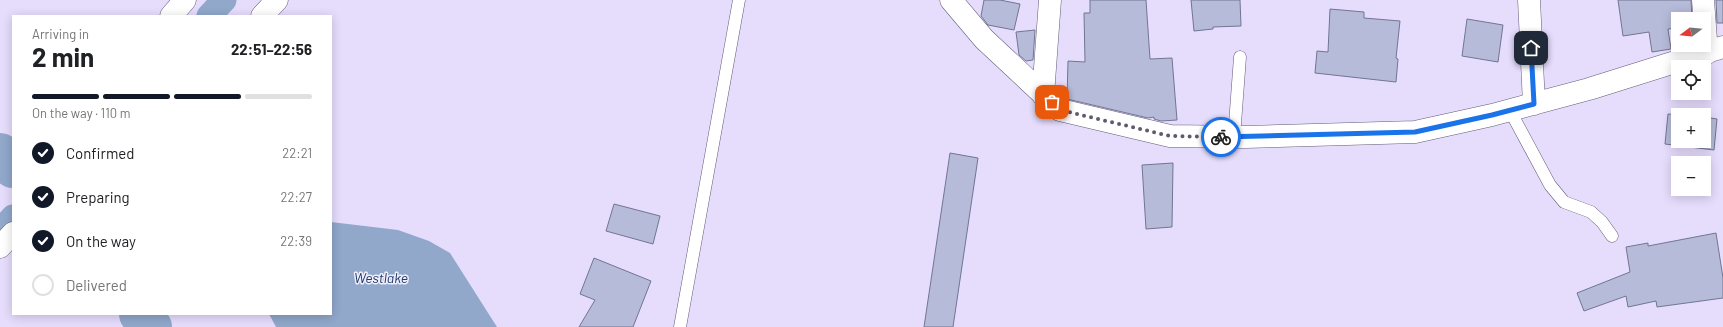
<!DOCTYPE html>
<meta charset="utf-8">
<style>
body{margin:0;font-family:Barlow,sans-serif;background:#f2f2f2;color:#202124;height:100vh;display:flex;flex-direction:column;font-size:15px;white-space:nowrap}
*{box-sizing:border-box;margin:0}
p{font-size:13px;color:#757577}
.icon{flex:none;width:22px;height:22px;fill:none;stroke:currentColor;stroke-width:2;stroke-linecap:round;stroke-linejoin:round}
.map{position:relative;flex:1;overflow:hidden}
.details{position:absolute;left:12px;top:15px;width:320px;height:300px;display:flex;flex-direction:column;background:#fff;border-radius:0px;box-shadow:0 2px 10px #0003}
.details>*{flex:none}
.needle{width:26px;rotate:254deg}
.buttons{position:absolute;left:1671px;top:12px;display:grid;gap:8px}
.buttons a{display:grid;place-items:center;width:40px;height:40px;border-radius:0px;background:#fff;box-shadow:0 2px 10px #0003;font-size:20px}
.pin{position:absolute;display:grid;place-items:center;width:34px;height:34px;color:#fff;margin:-17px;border-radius:8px;box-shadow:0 2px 6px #0006}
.courier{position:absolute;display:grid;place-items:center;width:40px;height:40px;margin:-20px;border:3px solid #1a73e8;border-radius:50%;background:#fff;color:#222;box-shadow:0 1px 5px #0007}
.head em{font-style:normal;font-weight:700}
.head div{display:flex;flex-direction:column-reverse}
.head{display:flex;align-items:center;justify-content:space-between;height:68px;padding:0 20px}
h1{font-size:26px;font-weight:700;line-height:30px}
.bar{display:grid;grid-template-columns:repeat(4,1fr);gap:6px 4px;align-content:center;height:48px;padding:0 20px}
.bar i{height:5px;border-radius:3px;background:#e0e0e0}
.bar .on{background:#111827}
.bar p{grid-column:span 4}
ol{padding:0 20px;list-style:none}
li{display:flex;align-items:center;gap:12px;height:44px}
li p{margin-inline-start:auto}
li .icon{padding:4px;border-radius:50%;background:#111827;color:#fff;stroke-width:4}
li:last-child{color:#757577}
li i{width:22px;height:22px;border:2px solid #e0e0e0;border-radius:50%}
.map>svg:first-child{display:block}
.water{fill:#91a8cb}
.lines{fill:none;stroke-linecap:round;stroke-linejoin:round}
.canal{stroke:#91a8cb;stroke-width:25}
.river{stroke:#91a8cb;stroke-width:42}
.building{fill:#b6bbda;stroke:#717592}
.service-casing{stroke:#635b76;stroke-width:13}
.minor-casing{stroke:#635b76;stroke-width:23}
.tertiary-casing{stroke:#635b76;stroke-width:23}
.service{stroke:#fff;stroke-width:12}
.minor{stroke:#fff;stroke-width:22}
.tertiary{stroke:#fff;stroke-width:22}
.done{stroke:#5f5a6c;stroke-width:4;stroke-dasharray:0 7.2}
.route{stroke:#1a73e8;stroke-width:5}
.labels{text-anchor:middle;stroke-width:3;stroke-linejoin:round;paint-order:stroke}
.water-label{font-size:14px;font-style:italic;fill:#1d3b69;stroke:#f1eefb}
</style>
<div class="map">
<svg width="1723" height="327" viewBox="0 0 1723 327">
<rect width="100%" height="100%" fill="#e6ddfd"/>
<path class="water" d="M331,222L398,230L429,241L450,253L497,327H276L269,314H331Z"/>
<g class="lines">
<path class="canal" d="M209,16L224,0
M0,231L13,217"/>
<path class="river" d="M0,154L13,167
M140,314L151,327"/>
</g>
<path class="building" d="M984,0H1000L1020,4L1014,30L988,25L981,16Z
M1090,0H1146L1150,59L1172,58L1177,120L1161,121L1154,119V117L1148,118L1067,99L1068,61L1085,62L1084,13H1090Z
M1191,0H1240L1241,26L1213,27V29L1194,31Z
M1618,0H1691L1692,19H1678V28L1668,29L1671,49L1652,52L1649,32L1623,36Z
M1716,0H1723V23H1717Z
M1330,9L1364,12V18L1400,21L1396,58L1398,59L1396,82L1315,73L1317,51L1328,52Z
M1467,19L1503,25L1498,62L1462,56Z
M1035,30L1033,60L1026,61L1019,55L1016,32Z
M1668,114L1682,115H1678V141H1704V117L1717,119L1714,150L1665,144Z
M950,153L978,158L953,327H924Z
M1173,163L1172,227L1146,229L1142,165Z
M614,204L660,216L653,244L606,231Z
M1716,233L1723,278V298L1657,307L1656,301L1628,307L1626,296L1584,311L1577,293L1630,272L1626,247L1648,243V246Z
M594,258L651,281L633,327H579L595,300L580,294Z"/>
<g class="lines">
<defs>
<path id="service" d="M1511,110L1515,120L1550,185L1564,202L1591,212L1602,222L1612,236
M1234,137L1240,57
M680,327L739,0"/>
<path id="minor" d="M951,0L984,39L1060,110L1170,136L1245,137L1415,132L1492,115L1589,89L1723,47
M1529,0L1534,104
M1703,0L1707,53
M1043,95L1050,0"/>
<path id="tertiary" d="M171,16L185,0
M262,16L277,0
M0,247L13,233"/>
</defs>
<use href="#service" class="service-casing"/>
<use href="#minor" class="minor-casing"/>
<use href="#tertiary" class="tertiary-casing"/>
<use href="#service" class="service"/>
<use href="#minor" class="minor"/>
<use href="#tertiary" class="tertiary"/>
</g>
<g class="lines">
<path class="done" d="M1052,102L1060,110L1170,136L1221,137"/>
<path class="route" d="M1221,137L1415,132L1492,115L1534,104L1531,48"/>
</g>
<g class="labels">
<g class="water-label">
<text x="381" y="283">Westlake</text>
</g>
</g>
</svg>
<div class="buttons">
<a><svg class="needle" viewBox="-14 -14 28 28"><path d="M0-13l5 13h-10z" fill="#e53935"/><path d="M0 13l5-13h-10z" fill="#757577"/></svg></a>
<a><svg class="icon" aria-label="locate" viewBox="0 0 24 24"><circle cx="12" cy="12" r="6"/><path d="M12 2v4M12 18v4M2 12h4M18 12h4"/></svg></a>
<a>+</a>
<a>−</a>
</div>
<div class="pin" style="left:1052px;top:102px;background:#ea580c"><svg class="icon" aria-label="bag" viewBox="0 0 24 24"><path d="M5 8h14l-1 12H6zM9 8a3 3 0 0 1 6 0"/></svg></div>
<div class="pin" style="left:1531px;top:48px;background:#1f2937"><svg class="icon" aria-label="home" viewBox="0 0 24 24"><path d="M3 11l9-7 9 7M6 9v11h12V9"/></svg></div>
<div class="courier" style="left:1221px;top:137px"><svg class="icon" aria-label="bike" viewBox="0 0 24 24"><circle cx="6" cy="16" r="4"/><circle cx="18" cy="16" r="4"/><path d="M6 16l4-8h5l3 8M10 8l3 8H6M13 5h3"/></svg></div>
<section class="details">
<div class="head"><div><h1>2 min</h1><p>Arriving in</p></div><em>22:51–22:56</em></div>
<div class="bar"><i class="on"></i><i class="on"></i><i class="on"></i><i></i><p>On the way · 110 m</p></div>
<ol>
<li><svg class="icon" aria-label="check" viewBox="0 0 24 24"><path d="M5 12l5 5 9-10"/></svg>Confirmed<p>22:21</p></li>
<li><svg class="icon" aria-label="check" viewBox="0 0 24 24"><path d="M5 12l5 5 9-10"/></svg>Preparing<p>22:27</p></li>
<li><svg class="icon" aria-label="check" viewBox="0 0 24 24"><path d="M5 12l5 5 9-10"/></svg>On the way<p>22:39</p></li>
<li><i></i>Delivered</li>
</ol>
</section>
</div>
